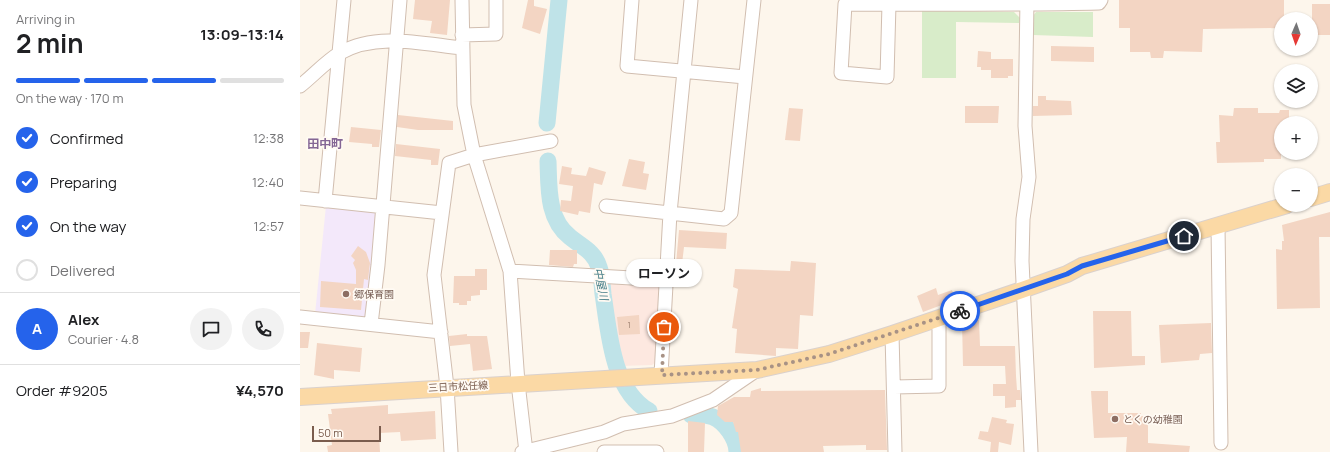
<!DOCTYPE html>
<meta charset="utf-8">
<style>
body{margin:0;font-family:Manrope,"Noto Sans JP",sans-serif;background:#f2f2f2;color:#202124;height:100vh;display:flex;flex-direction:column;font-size:15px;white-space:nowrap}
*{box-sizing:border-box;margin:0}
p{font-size:13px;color:#757577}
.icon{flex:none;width:22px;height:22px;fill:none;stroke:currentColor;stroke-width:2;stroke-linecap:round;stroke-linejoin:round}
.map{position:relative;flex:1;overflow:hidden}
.panel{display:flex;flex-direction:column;background:#fff;width:300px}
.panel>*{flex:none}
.needle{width:26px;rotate:182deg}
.buttons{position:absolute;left:974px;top:12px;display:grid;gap:8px}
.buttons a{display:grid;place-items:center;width:44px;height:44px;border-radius:50%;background:#fff;box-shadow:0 1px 3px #0004;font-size:20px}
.scale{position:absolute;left:12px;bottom:10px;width:69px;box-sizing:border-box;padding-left:4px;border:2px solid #7a5c4d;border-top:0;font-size:11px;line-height:14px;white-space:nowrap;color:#7a5c4d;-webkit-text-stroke:3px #fffaf3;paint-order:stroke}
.pin{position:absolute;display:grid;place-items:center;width:34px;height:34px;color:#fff;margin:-17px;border:2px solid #fff;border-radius:50%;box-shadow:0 1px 4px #0007}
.courier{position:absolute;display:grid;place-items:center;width:40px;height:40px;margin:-20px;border:3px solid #2563eb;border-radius:50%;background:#fff;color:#222;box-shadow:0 1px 5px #0007}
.bubble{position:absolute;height:28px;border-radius:14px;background:#fff;box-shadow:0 1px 3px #0004;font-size:13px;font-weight:700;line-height:28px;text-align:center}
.head em{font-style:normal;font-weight:700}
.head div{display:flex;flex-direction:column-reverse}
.head{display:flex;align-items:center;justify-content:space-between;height:68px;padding:0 16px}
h1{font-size:26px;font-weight:700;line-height:30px}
.bar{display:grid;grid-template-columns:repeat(4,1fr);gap:6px 4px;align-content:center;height:48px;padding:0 16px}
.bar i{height:5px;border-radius:3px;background:#e0e0e0}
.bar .on{background:#2563eb}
.bar p{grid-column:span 4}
.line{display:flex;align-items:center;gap:10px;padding:0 16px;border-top:1px solid #e0e0e0}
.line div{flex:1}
.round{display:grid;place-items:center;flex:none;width:42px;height:42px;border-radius:21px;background:#f2f2f2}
ol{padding:0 16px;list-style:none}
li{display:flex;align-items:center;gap:12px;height:44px}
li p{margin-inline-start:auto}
li .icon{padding:4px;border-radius:50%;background:#2563eb;color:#fff;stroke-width:4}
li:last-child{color:#757577}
li i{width:22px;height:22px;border:2px solid #e0e0e0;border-radius:50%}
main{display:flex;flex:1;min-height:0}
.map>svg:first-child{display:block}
.commercial{fill:#fde8e0}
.education{fill:#f3e8fa}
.green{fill:#d8ecc9}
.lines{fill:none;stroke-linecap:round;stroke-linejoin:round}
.river{stroke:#bfe3e8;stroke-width:17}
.building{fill:#f3d5c3}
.minor-casing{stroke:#d1beb0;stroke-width:15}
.major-casing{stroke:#dad1cd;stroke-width:18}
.minor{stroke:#fff;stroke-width:13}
.major{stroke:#fbd9a5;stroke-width:16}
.done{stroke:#a89285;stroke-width:4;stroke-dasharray:0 7.2}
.route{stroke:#2563eb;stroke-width:5}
.education-dot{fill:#8d6e63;stroke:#fffaf3;stroke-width:1.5}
.labels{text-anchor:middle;stroke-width:3.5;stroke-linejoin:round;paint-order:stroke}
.number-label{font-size:8px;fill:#987a6a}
.education-label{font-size:10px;fill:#785e54;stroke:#fffaf3;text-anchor:start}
.street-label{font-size:10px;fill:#7a5c4d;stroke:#fffaf3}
.water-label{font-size:11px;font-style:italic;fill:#437c86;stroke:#fffaf3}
.quarter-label{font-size:12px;font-weight:bold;fill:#846695;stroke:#fffaf3}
</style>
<main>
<section class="panel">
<div class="head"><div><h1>2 min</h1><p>Arriving in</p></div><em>13:09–13:14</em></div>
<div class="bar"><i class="on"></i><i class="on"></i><i class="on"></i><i></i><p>On the way · 170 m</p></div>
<ol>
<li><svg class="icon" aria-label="check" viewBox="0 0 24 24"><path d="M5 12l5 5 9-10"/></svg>Confirmed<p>12:38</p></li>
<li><svg class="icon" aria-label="check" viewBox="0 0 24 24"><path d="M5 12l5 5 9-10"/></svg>Preparing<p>12:40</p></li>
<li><svg class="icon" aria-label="check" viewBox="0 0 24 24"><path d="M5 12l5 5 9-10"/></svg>On the way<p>12:57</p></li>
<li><i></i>Delivered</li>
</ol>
<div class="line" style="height:72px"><b class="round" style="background:#2563eb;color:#fff">A</b><div><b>Alex</b><p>Courier · 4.8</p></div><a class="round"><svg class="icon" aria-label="chat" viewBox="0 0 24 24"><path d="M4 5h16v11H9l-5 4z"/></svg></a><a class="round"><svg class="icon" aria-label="phone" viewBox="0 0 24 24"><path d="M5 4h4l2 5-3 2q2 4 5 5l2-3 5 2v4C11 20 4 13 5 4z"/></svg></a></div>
<div class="line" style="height:52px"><div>Order #9205</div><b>¥4,570</b></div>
</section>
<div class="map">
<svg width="1030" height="452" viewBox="0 0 1030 452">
<rect width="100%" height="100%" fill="#fdf6ec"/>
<path class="commercial" d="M308,281L356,283L360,288L357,361L352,365L320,366Z"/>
<path class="education" d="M26,206L73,211L78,215L68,315L64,320L15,314Z"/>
<path class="green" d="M622,11L714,12L720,18L719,23L656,22V78H622Z
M736,12H793V37L733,35V16Z"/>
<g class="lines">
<path class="river" d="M247,123L259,0
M248,161C249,188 247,219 270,237C282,247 294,251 299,267C302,275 302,285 303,294C309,332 312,390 349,411
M391,415C398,415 406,414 413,417C425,422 437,439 437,452"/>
</g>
<path class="building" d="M115,0H150L147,35L130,33L132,21L113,19Z
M228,0H234V6L247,9L240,34L222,28Z
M819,0H984V19H981V28L903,29L902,52L864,51L863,58H851L850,52H830V28H819Z
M1012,4H1030V35H1012Z
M751,46L794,47V62L751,61Z
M678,51L691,52V59H713V76H708V78H691V70H681V67H677Z
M738,96H746V100L771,101L772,115L733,116V106H738Z
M665,106H699L698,123H665Z
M489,108L503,109L500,141L485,140Z
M934,108H958V113H979L980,110H989V123H981V159H964V162L917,163L916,142H920L919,115L933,116Z
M98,115L153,121V130H118L97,127Z
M51,127L81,130L79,147H72V144L49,142Z
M96,144L140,149L138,165H131V160L95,156Z
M329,159L345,162L343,173L349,174L346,190L322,186Z
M262,166L272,168L271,174L286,176L289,167L306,172L302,185L294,183L290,213L279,211L278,215L260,211L261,200L271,201L273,186L259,184Z
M1030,212V237H1019L1020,308L977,309L976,249L982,250V241H984L982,225Z
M379,230L427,233L426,249L384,247L382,264H376Z
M58,246L66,252L70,263L68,280L64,279L61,310L20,307L21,281L56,284V270L53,263L55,260L51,256Z
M250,250H277V264H274L273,267L249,265Z
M491,261L516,263L513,316L500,315L498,349L476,348V356L435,353L437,329L432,328L438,289L433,287L435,269L490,271Z
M175,269H187V290H180V295L171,296V301H167V305H159V303H153L154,276H175Z
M636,288L638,295L652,290L655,300L623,312L617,296Z
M793,311H831L832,356H845V365L794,368Z
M339,315L340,334L319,335L317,317Z
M679,320L680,346H715L716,376L717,390H720L721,400H716V407L705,408V396H693V384H706L705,366H663L662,321Z
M911,323L912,353L900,354L899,360L861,363L859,325Z
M0,332H10L8,348H0Z
M167,334V336H187L192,369L173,371L170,344L150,346L149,336Z
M17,343L62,348L60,372L34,370V379L14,375Z
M461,388V391L585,390L587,450H566V445L523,446L524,452H441L438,432H436L433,422H425L417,415L418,406L434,397H450L451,391Z
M791,391H808V413H841V416H848V443L890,446L889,452H826L827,437L794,438Z
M88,405V414L135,411L136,439L101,441L100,432L79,433L80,452H28L27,446L32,445L28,414H32L31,409Z
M692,417L707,420L706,423L714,424L711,445L699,442L698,452H690L691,442L678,439L680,431L688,432Z
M388,421L405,423L404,452H388Z"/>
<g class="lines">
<defs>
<path id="minor" d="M162,0L164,105L174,155L210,271L218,383L226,452
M332,0L327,66L445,77
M589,0V4L587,77L541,73L545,4C630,4 715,5 799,3L801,0
M727,0L725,126L729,177L723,219L722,261L731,452
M162,35L196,34V0
M0,86C13,76 26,61 40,53C77,32 123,44 162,48
M0,198L142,213
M25,201L44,0
M306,206L424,219L431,213L454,0
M918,226L921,443
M210,271L366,280
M0,317L141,332
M71,324L78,265L100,0
M592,334L595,452
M361,375L370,213L391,0
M594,387L639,386V318
M151,452L147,387L134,275L149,163L174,155L251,141
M222,452L304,432L323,424L372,416L413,400L457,370
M304,452H357"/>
<path id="major" d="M1011,198L1030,192
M0,397L457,370L529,354L592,334L722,290L767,274L782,266L987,205"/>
</defs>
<use href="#minor" class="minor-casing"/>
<use href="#major" class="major-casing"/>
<use href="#minor" class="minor"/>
<use href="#major" class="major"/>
</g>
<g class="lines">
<path class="done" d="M364,327L362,375L457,370L470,367L529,354L660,311"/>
<path class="route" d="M660,311L767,274L782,266L884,236"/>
</g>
<g class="education-dot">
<circle cx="46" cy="294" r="4"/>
<circle cx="815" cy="419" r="4"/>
</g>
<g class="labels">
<g class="number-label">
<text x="329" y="328">1</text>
</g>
<g class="education-label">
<text x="54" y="298">郷保育園</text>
<text x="823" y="423">とくの幼稚園</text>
</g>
<g class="street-label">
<text transform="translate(158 386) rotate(-3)" y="4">三日市松任線</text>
</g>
<g class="water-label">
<text transform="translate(301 284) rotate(78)" y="4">中屋川</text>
</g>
<g class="quarter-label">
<text x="25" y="148">田中町</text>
</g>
</g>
</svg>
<div class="buttons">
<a><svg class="needle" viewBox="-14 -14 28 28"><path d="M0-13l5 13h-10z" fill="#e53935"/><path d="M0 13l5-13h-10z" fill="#757577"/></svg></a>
<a><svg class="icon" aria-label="layers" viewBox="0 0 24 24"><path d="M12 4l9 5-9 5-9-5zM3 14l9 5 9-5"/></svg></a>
<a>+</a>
<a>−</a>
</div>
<div class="scale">50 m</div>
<div class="pin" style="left:364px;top:327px;background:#ea580c"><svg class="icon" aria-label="bag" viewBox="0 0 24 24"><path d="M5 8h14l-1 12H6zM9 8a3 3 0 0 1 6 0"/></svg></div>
<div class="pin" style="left:884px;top:236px;background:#1f2937"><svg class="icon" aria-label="home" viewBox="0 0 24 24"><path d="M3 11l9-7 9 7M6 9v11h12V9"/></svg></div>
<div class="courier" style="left:660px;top:311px"><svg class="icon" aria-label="bike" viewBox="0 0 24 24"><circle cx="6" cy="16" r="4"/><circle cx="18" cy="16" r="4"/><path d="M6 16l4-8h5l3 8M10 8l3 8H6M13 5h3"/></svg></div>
<div class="bubble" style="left:326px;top:259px;width:76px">ローソン</div>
</div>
</main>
